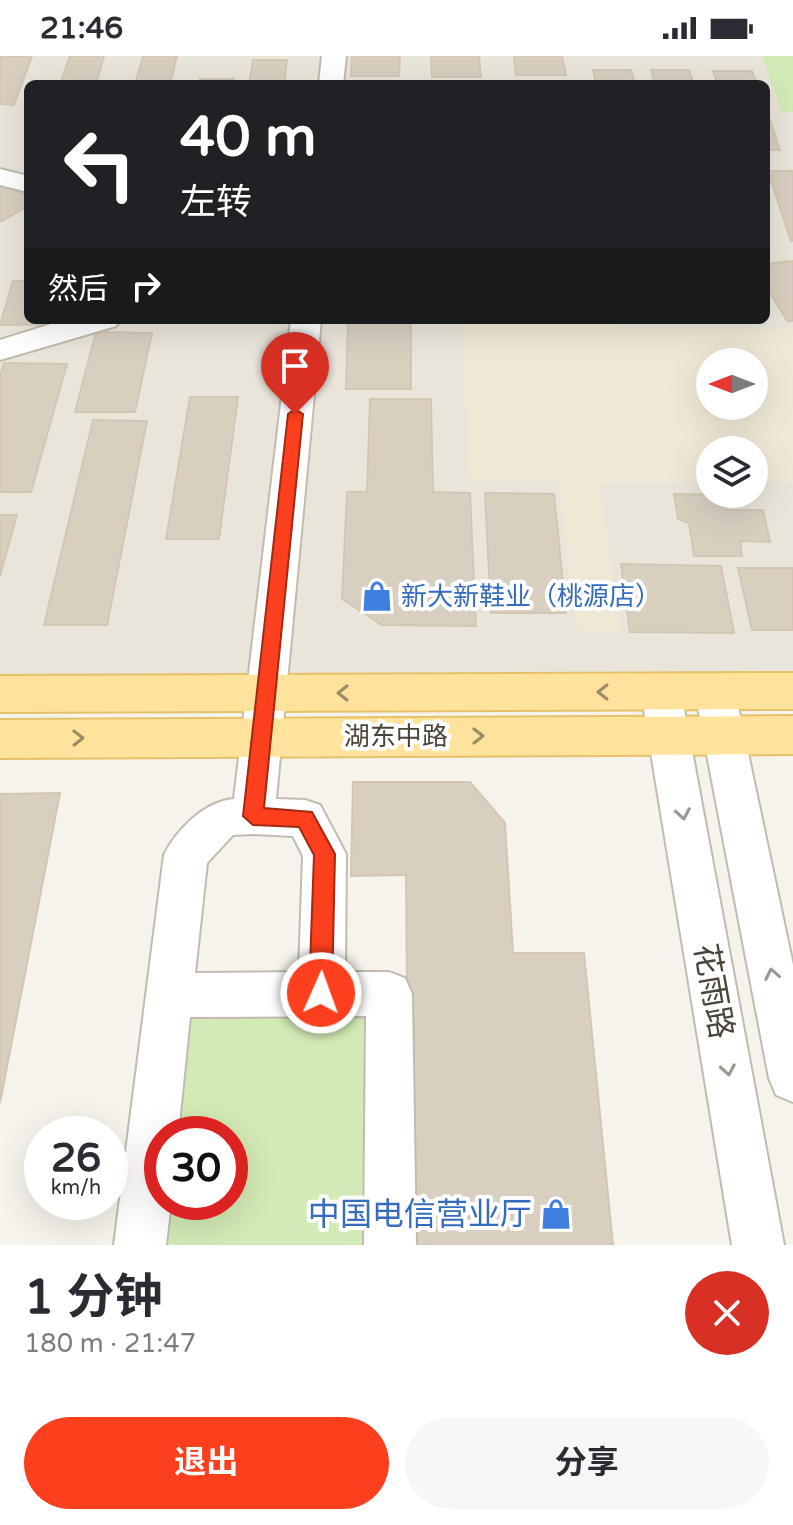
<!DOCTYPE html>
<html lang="zh">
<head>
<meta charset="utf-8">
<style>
  :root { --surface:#fff; --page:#f7f7f7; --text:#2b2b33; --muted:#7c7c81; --accent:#fc3f1d }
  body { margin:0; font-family:"Varela Round","Noto Sans SC",sans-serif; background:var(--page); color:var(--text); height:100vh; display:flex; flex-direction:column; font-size:30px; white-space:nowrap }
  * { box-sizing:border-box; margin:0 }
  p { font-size:26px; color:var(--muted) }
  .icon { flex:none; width:44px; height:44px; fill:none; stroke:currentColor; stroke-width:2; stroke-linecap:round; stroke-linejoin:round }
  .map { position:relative; height:1189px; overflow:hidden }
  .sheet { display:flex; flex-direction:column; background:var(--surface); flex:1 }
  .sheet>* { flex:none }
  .top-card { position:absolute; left:24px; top:24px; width:746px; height:244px; border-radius:12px; box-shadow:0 8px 32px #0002; background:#202124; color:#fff; overflow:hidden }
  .needle { width:52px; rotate:270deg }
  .controls { position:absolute; left:696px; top:292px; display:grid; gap:16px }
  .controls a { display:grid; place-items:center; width:72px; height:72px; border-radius:50%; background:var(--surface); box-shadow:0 8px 32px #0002; font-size:40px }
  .speed { position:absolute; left:24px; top:1060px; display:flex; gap:16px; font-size:40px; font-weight:700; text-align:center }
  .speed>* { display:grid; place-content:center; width:104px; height:104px; border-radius:50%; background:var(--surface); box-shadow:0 8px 32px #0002; line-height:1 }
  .speed small { font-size:20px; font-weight:400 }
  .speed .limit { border:12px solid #d22; background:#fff; color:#111 }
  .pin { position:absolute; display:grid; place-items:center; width:68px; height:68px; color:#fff; margin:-82px -34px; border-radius:50% 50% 50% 0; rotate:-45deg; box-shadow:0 0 8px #0007 }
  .pin .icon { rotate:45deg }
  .me { position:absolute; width:88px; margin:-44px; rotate:2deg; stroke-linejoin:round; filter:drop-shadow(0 0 6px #0008) }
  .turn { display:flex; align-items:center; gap:28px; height:168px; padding:0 24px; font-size:36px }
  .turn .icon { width:104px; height:104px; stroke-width:2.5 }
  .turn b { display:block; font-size:56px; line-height:68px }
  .then { display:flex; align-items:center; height:76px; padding:0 24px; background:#0003; gap:16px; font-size:30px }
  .round { display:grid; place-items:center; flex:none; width:84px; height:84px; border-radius:42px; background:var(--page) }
  .headline { display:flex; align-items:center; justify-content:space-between; height:136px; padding:0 24px }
  h1 { font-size:48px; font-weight:700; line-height:60px }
  .primary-button { display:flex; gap:16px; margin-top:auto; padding:16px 24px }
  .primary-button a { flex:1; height:92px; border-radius:48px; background:var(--accent); color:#fff; font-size:32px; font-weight:700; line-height:92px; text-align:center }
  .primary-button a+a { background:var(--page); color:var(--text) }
  .status { display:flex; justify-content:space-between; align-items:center; height:56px; padding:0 40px; background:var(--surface); direction:ltr }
  .status svg { height:22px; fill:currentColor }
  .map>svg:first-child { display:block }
  .residential { fill:#eae5da; fill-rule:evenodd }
  .education { fill:#efe8d6; fill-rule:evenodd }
  .green { fill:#d2eab5 }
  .building { fill:#d8cfc1; stroke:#d3c7b4; stroke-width:2 }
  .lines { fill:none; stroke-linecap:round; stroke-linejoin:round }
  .minor-casing { stroke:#c2bbae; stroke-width:4 }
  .major-casing { stroke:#e6c16a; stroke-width:4 }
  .minor { fill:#fff; fill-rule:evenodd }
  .major { fill:#ffe39c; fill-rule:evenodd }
  .oneway { stroke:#9c8c66 }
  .oneway2 { stroke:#9c9892 }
  .route { fill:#fc3f1d; stroke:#a42913; stroke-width:2 }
  .labels { text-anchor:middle; stroke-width:8; stroke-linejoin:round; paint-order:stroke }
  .shop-label { font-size:26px; fill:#366cbe; stroke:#fff; text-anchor:start }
  .street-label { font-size:26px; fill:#4b4439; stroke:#fff }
  .near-street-label { font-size:32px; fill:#4b4439; stroke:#fff }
  .near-shop-label { font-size:32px; fill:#366cbe; stroke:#fff; text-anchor:end }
</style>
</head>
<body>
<div class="status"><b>21:46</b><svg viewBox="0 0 49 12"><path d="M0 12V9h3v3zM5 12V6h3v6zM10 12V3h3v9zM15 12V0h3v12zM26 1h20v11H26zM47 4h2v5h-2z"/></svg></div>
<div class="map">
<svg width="793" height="1189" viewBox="0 0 793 1189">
  <rect width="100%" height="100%" fill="#f6f3ec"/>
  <!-- residential -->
  <path class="residential" d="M0 0H793V633L0 636ZM28 28H766V264H28ZM710 306H754V350H710ZM710 394H754V438H710Z"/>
  <!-- education -->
  <path class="education" d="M462 264H620L622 273H793V427H754V394H710V427H599L621 575H577L559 425H470ZM710 306H754V350H710Z"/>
  <!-- green -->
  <path class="green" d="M762 0H793V56H782Z
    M373 951 370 1189H157L162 1146H230V1078H170L183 956Z"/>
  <!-- building -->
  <path class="building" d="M0 0H32L14 49 0 48Z
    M70 0H104L96 28H60Z
    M143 0H177L170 28H135Z
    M352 0H400L399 20H351Z
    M431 0H479L481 21H432Z
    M514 0H562L566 19H516Z
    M253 4H287L284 28H249Z
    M593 14H631L635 28H596Z
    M651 14H689L694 28H655Z
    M713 15H752L757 28H718Z
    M200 23H234L233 28H199Z
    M766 55H767L780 94H766Z
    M768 115H793V185H791Z
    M0 129 28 139V150L0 166Z
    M793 205V265H787L766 230V208Z
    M13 225H28V264H67L66 268 0 269Z
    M348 264H411V333H346Z
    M96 276 152 277 135 356H75Z
    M4 307 67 308 31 436H0V320Z
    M190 341H238L219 483H166Z
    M370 343H431L433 436 470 437 476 570 382 569 342 543 347 436H367Z
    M93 364 147 365 107 569H44Z
    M485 437 554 438 566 557H491Z
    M674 438 724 439 726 454H763L770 486 740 485 742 500H694L689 467 678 463Z
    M0 459H17L0 520Z
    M621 508 721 510 734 577 630 576Z
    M738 512H793V574H752Z
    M353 726H470L505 767 513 897H584L613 1189H409L406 819 351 820Z
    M60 737 0 1047V738Z"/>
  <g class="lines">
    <defs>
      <path id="minor" d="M322 0H346L343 28H319Z
        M0 113 28 120V136L0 129Z
        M64 264H120L116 270 0 304V284Z
        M291 264H321L276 743 305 744 320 749 346 798 345 916H389L405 922 412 938 416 1189H364L366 960 190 961 178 1078H162V1146H171L166 1189H114L164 799C177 773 205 745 234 743ZM253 778 293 780 303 800 299 916 195 917 207 807 233 779Z
        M661 620 675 625 681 636 784 1189H732L641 636 647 625Z
        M715 620 729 625 735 636 793 909V1046L776 1039 769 1022 695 636 701 625Z"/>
      <path id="major" d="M793 617V653L0 656V620Z
        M793 660V698L0 702V664Z"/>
    </defs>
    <!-- minor casing -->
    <use href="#minor" class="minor-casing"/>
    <!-- major casing -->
    <use href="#major" class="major-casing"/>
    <!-- minor -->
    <use href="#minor" class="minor"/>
    <!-- major -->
    <use href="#major" class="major"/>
  </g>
  <!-- one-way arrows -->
  <defs><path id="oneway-chevron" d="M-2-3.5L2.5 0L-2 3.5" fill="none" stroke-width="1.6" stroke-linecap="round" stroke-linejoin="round" transform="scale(2)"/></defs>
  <g class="oneway">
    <use href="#oneway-chevron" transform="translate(603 636) rotate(180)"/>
    <use href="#oneway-chevron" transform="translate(343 637) rotate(180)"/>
    <use href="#oneway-chevron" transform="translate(478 680)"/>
    <use href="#oneway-chevron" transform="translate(78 682) rotate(-1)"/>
  </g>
  <g class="oneway2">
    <use href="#oneway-chevron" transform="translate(683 758) rotate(80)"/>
    <use href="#oneway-chevron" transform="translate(772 918) rotate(-101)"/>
    <use href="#oneway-chevron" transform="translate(728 1014) rotate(80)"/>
  </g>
  <!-- route -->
  <path class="route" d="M295 353 303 358 264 752 312 756 335 798 332 937 328 945 321 948 313 945 309 937 314 799 299 771 253 769 243 760 288 358Z"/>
  <!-- icons -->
  <defs>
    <symbol id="shop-bare" viewBox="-9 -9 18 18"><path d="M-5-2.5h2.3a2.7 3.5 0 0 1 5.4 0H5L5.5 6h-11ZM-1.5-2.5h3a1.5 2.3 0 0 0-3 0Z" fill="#3f7fe0" stroke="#fff" stroke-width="2.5" paint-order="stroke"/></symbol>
  </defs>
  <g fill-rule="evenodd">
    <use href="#shop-bare" x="355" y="518" width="44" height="44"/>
    <use href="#shop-bare" x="534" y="1136" width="44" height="44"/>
  </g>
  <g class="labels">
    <!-- shop labels -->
    <g class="shop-label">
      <text x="401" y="549">新大新鞋业（桃源店）</text>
    </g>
    <!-- street labels -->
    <g class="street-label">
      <text x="396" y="689">湖东中路</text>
    </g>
    <!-- near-street labels -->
    <g class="near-street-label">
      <text transform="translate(714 935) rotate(80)" y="11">花雨路</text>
    </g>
    <!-- near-shop labels -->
    <g class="near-shop-label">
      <text x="532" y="1169">中国电信营业厅</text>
    </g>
  </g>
</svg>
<div class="controls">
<a><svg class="needle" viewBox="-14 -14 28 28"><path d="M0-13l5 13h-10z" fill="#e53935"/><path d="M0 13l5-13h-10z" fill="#7c7c81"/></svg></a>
<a><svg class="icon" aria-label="layers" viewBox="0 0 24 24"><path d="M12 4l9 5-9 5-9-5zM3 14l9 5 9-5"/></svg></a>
</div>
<div class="speed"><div>26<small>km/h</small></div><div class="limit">30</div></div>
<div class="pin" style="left:295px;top:358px;background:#d93025"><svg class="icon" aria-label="arrive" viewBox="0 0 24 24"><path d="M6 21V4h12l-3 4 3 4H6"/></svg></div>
<svg class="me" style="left:321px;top:937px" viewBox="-20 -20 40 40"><circle r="17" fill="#fc3f1d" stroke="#fff" stroke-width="3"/><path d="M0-11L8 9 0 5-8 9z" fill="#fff"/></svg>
<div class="top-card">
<div class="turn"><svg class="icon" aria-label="left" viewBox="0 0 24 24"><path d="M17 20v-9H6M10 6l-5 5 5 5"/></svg><div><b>40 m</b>左转</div></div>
<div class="then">然后<svg class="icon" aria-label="right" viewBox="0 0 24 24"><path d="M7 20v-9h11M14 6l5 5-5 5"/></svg></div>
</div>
</div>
<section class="sheet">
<div class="headline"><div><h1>1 分钟</h1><p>180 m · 21:47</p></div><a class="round" style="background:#d93025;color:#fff"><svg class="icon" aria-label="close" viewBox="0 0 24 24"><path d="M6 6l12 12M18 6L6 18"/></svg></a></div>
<div class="primary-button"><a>退出</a><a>分享</a></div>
</section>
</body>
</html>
